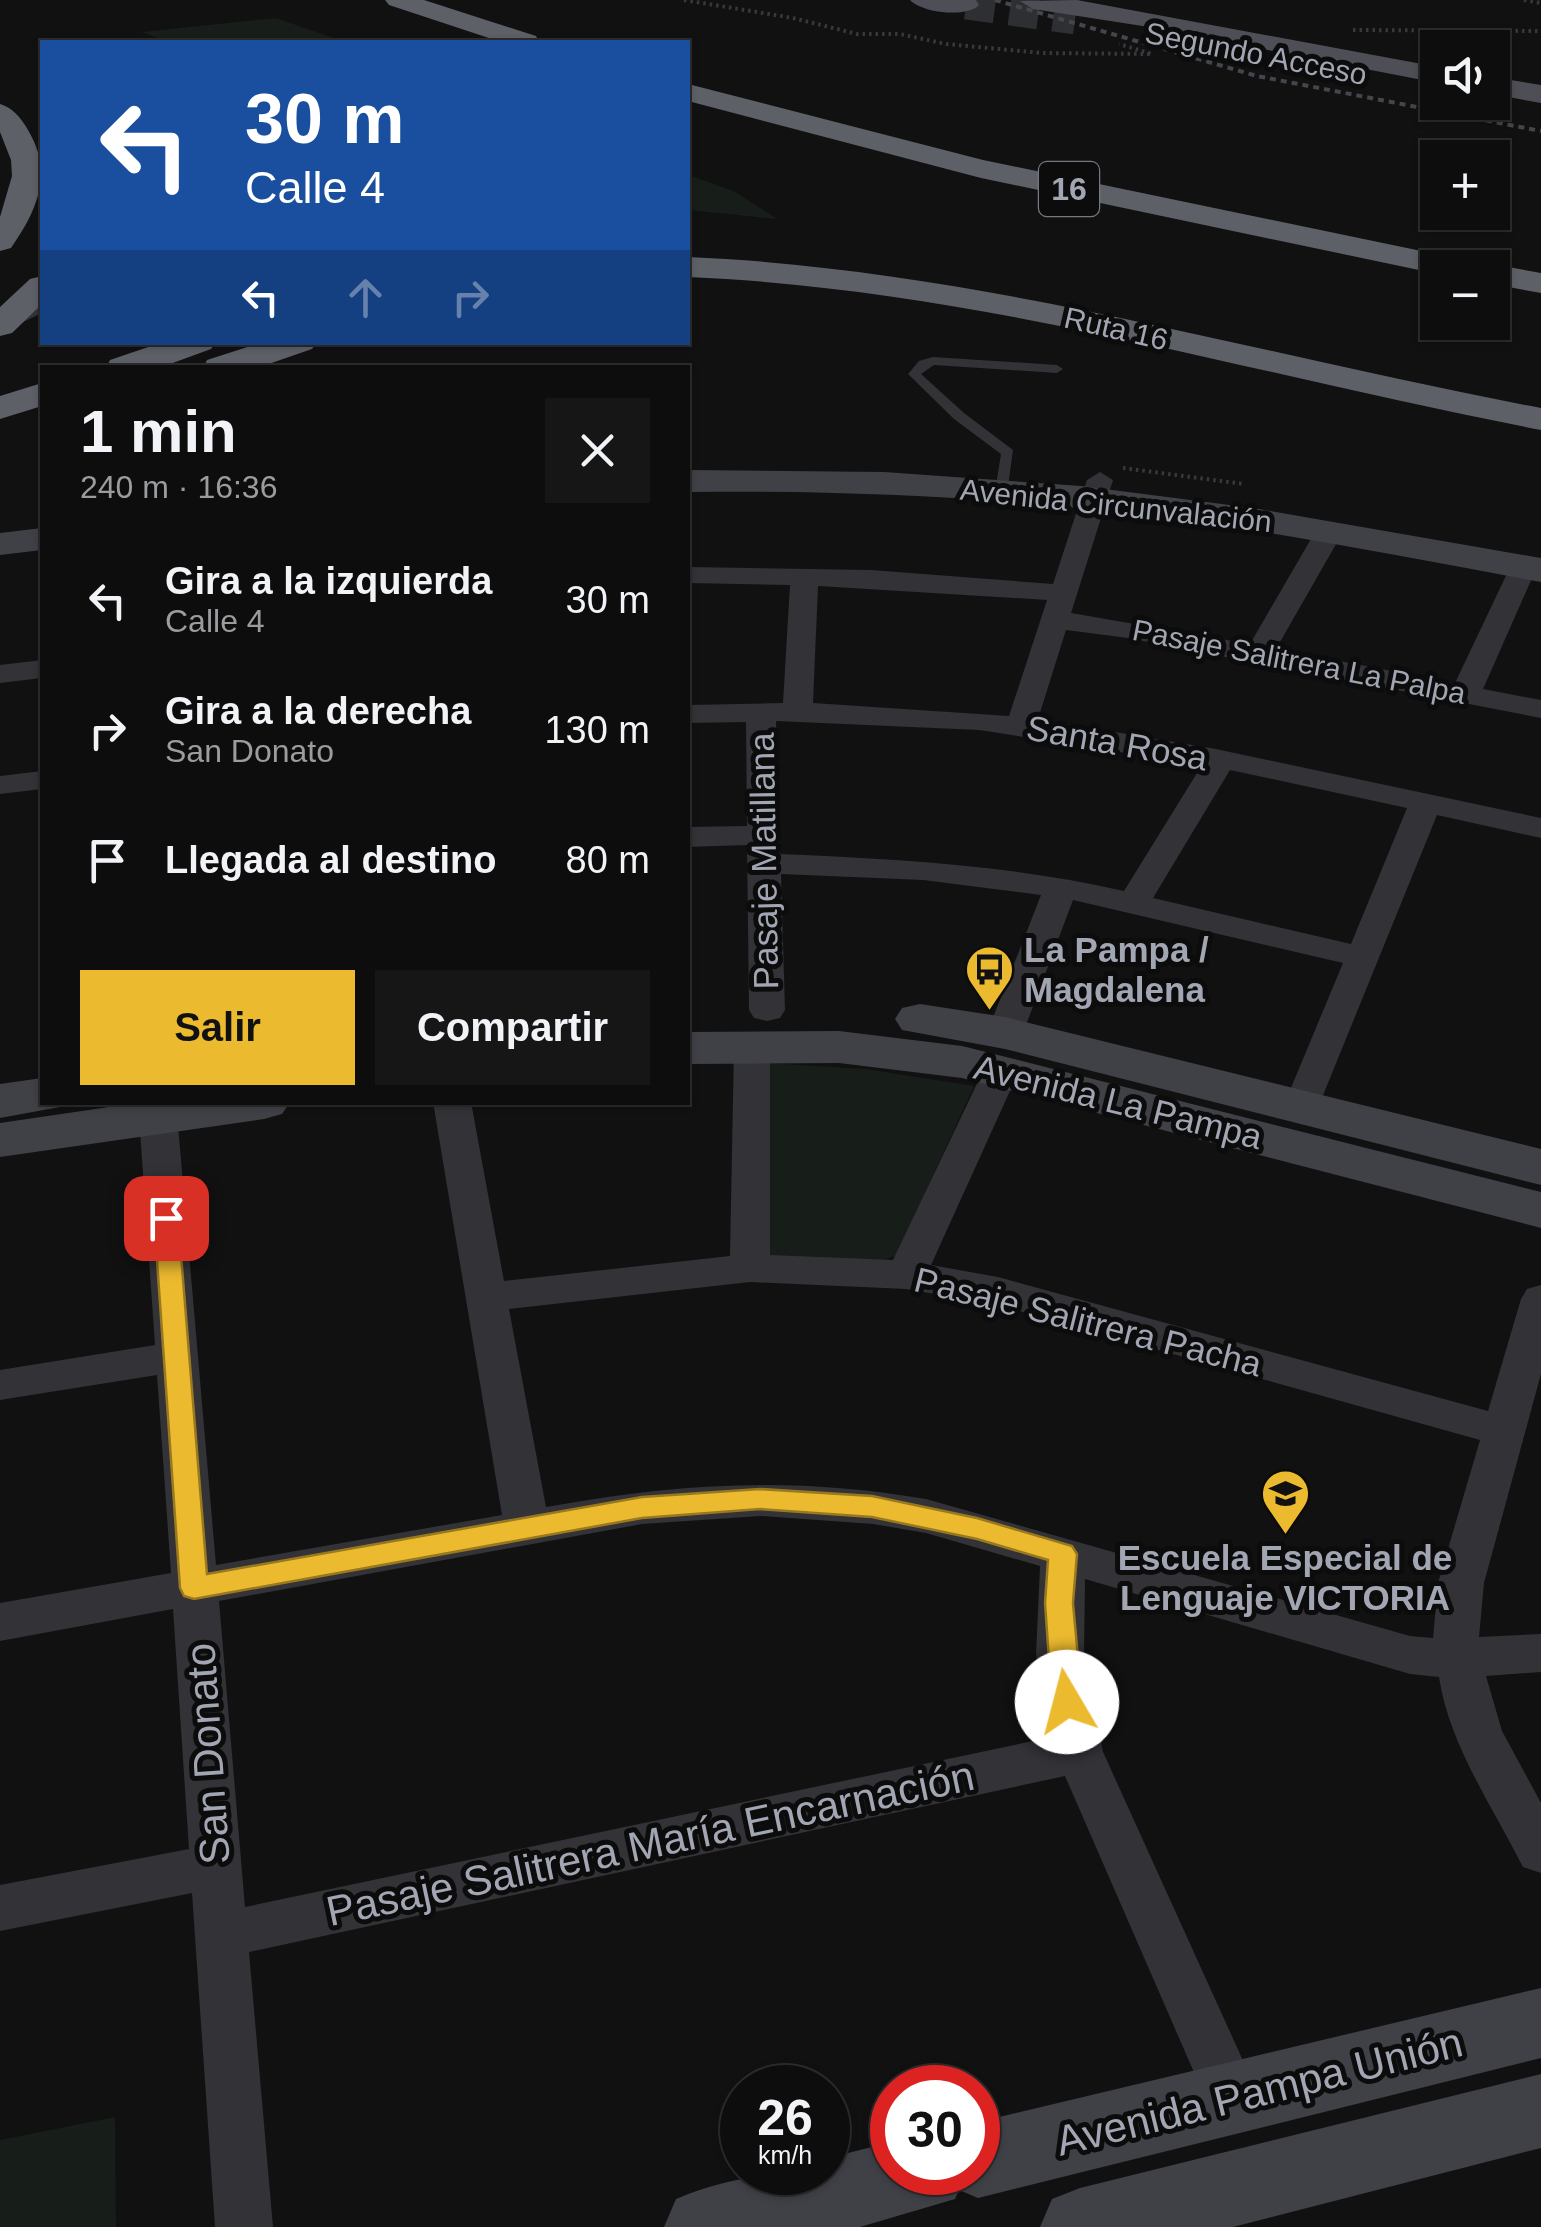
<!DOCTYPE html>
<html lang="es">
<head>
<meta charset="utf-8">
<style>
  :root { --surface:#0d0d0e; --page:#161617; --text:#f1f3f6; --muted:#9a9c9e; --line:#2d2d2e; --accent:#ecba2f }
  body { margin:0; font-family:Helvetica,sans-serif; background:var(--page); color:var(--text); height:100vh; display:flex; flex-direction:column; font-size:38px; white-space:nowrap }
  * { box-sizing:border-box; margin:0 }
  p { font-size:32px; color:var(--muted) }
  .icon { flex:none; width:55px; height:55px; fill:none; stroke:currentColor; stroke-width:2; stroke-linecap:round; stroke-linejoin:round }
  .map { position:relative; flex:1; overflow:hidden }
  .details { position:absolute; left:40px; top:365px; width:650px; height:740px; display:flex; flex-direction:column; background:var(--surface); border-radius:0px; box-shadow:0 2px 8px #0004,0 0 0 2px var(--line) }
  .details>* { flex:none }
  .top-card { position:absolute; left:40px; top:40px; width:650px; height:305px; border-radius:0px; box-shadow:0 2px 8px #0004,0 0 0 2px var(--line); background:#1a4fa0; color:#fff; overflow:hidden }
  .controls { position:absolute; left:1420px; top:30px; display:grid; gap:20px }
  .controls a { display:grid; place-items:center; width:90px; height:90px; border-radius:0px; background:var(--surface); box-shadow:0 2px 8px #0004,0 0 0 2px var(--line); font-size:50px }
  .speed { position:absolute; left:720px; top:2065px; display:flex; gap:20px; font-size:50px; font-weight:700; text-align:center }
  .speed>* { display:grid; place-content:center; width:130px; height:130px; border-radius:50%; background:var(--surface); box-shadow:0 2px 8px #0004,0 0 0 2px var(--line); line-height:1 }
  .speed small { font-size:25px; font-weight:400 }
  .speed .limit { border:15px solid #d22; background:#fff; color:#111 }
  .pin { position:absolute; display:grid; place-items:center; width:85px; height:85px; color:#fff; margin:-42px; border-radius:20px; box-shadow:0 5px 15px #0006 }
  .me { position:absolute; width:110px; margin:-55px; rotate:352deg; stroke-linejoin:round; filter:drop-shadow(0 0 8px #0008) }
  .turn { display:flex; align-items:center; gap:35px; height:210px; padding:0 40px; font-size:45px }
  .turn .icon { width:130px; height:130px; stroke-width:2.5 }
  .turn b { display:block; font-size:70px; line-height:85px }
  .lanes { display:flex; align-items:center; height:95px; padding:0 40px; background:#0003; justify-content:center; gap:50px; direction:ltr }
  .lanes .off { opacity:.35 }
  .round { display:grid; place-items:center; flex:none; width:105px; height:105px; border-radius:0px; background:var(--page) }
  .headline { display:flex; align-items:center; justify-content:space-between; height:170px; padding:0 40px }
  h1 { font-size:60px; font-weight:800; line-height:75px }
  .cta { display:flex; gap:20px; margin-top:auto; padding:20px 40px }
  .cta a { flex:1; height:115px; border-radius:0px; background:var(--accent); color:#111; font-size:40px; font-weight:800; line-height:115px; text-align:center }
  .cta a+a { background:var(--page); color:var(--text) }
  ul { padding:0; list-style:none }
  li { display:flex; align-items:center; gap:30px; height:130px; padding:0 40px }
  li div { flex:1 }
  li b { display:block; font-size:38px }
  li em { font-style:normal }
  .map>svg:first-child { display:block }
  .green { fill:#171d19 }
  .lines { fill:none; stroke-linecap:round; stroke-linejoin:round }
  .primary-tunnel { stroke:#2e2f32; stroke-width:29; stroke-dasharray:29 15; stroke-linecap:butt }
  .path { stroke:#38393e; stroke-width:4; stroke-dasharray:2.5 4; stroke-linecap:butt }
  .lane { fill:#323237; fill-rule:evenodd }
  .street { fill:#323237; fill-rule:evenodd }
  .secondary { fill:#404147; fill-rule:evenodd }
  .primary { fill:#4e4f56; fill-rule:evenodd }
  .highway { fill:#5e6068; fill-rule:evenodd }
  .rail { stroke:#45464c; stroke-width:4; stroke-dasharray:6 5; stroke-linecap:butt }
  .route { fill:#ecba2f; stroke:#99791f; stroke-width:2.5 }
  .labels { text-anchor:middle; stroke-width:10; stroke-linejoin:round; paint-order:stroke }
  .far-street-label { font-size:30px; fill:#a2a6b3; stroke:#0c0c0d }
  .shield { fill:#0c0c0d; stroke:#757881; stroke-width:2.5 }
  .shield-label { font-size:32px; font-weight:bold; fill:#a2a6b3 }
  .street-label { font-size:35px; fill:#a2a6b3; stroke:#0c0c0d }
  .poi-label { font-size:35px; font-weight:bold; fill:#a2a6b3; stroke:#0c0c0d; text-anchor:start }
  .near-street-label { font-size:42px; fill:#a2a6b3; stroke:#0c0c0d }
</style>
</head>
<body>
<div class="map">
<svg width="1541" height="2227" viewBox="0 0 1541 2227">
  <rect width="100%" height="100%" fill="#111112"/>
  <!-- green -->
  <path class="green" d="M276 18 345 42H168L142 32Z
    M688 175 734 191 777 219 688 210Z
    M767 1063 866 1069 974 1086 896 1256 870 1264 775 1260 765 1252Z
    M115 2117 116 2227H0V2140Z"/>
  <g class="lines">
    <!-- primary-tunnel -->
    <path class="primary-tunnel" d="M966 5 1075 20"/>
    <!-- path -->
    <path class="path" d="M684 0 793 18 857 34H900L946 44 1042 53 1152 54 1119 44
      M1524 0 1541 3
      M1353 30 1541 31
      M1123 468 1244 484"/>
    <!-- lane -->
    <path class="lane" d="M95 39H128L133 42H90Z
      M42 305V313L0 333V324Z
      M933 357 1057 365 1063 369 1057 373 934 365 921 374 964 413 1013 450 1007 494 995 491 1001 454 954 419 908 374 919 361Z"/>
    <!-- street -->
    <path class="street" d="M1100 472 1113 480 1071 613 1250 644 1315 532 1329 524 1343 532 1276 649 1455 683 1513 561H1533L1537 567 1483 689 1541 700V718L1128 638 1066 630 1038 719 1216 749 1541 818V838L1437 815 1315 1115 1302 1119 1289 1115 1283 1107 1343 963 1073 900 1023 1033 1018 1041 1005 1044 992 1041 987 1033 1041 895 923 880 781 874 785 1010 780 1018 767 1021 754 1018 749 1010 747 845 688 847V827L747 826 746 722 688 723V705L783 703 790 585 688 583V567L871 570 1053 584 1087 480ZM818 586 1047 600 1009 716 813 703ZM776 721 979 730 1202 765 1124 891C1010 865 896 859 780 854ZM1230 770 1407 808 1351 944 1153 898Z
      M42 660V678L0 683V665Z
      M42 771V789L0 794V776Z
      M752 1034 765 1037 770 1045V1255L893 1260 983 1071 988 1063 1001 1059 1014 1063 1019 1071 931 1265 998 1277 1488 1411 1521 1299 1527 1289 1541 1285V1374L1484 1583 1479 1637 1541 1634V1672L1486 1676 1502 1731 1541 1803V1873L1523 1867C1492 1806 1449 1744 1439 1677L1410 1674 1085 1579 1084 1654 1103 1752 1260 2098 1251 2116 1232 2124 1213 2116 1065 1776 249 1952 273 2227H215L192 1893 0 1931V1885L189 1849 173 1609 0 1641V1603L171 1573 157 1375 0 1400V1370L155 1345 138 1102H176L216 1565 502 1515 433 1102H471L504 1281 730 1256 734 1045 739 1037ZM750 1282 906 1289 998 1305 1480 1440 1438 1583 1433 1638 1410 1636 926 1499C792 1476 679 1483 546 1507L509 1309ZM761 1516 873 1524 926 1533 1040 1566 1036 1654 1052 1737 245 1907 219 1601 642 1524Z"/>
    <!-- secondary -->
    <path class="secondary" d="M688 470 884 472 1081 486 1253 508 1541 558V582C1409 558 1277 531 1143 515 992 497 840 490 688 492Z
      M42 528V550L0 555V533Z
      M920 1004 1005 1017 1541 1149V1185L1005 1049 902 1030 895 1019 902 1008Z
      M839 1031 962 1046 1541 1192V1228L962 1078 839 1063 688 1064V1032Z
      M42 1078V1102H63L60 1107 0 1118V1084Z
      M143 1102H290L282 1114 264 1119 0 1157V1123Z
      M1541 1988V2058L978 2198 959 2190 955 2199 860 2227H664L676 2199C726 2178 773 2172 828 2172V2158L892 2142V2172H978V2122Z
      M1541 2074V2148L1233 2227H1040L1052 2199 1080 2188Z"/>
    <!-- primary -->
    <path class="primary" d="M910 0H976L979 5C967 18 922 13 910 0Z
      M1077 0 1438 67V83L1149 27 1033 9 1020 1Z
      M1492 77 1541 85V103L1492 94Z"/>
    <!-- highway -->
    <path class="highway" d="M385 0H424L536 36 539 42H501L389 5Z
      M688 84 983 160 1455 258 1467 261 1471 268H1438V274L981 178 688 101Z
      M0 104C13 108 21 118 28 130 54 173 37 211 11 248L0 251V217L12 176 11 160 0 132Z
      M688 257C977 269 1258 355 1541 408V430C1258 376 978 289 688 277Z
      M1492 264 1541 273V293L1492 284V268H1480Z
      M42 276V304L12 333 0 336V307L30 279Z
      M163 342H216L211 349 159 368H106L110 360Z
      M263 342H317L312 349 257 368H203L207 360Z
      M42 383V406L0 419V396Z"/>
    <!-- rail -->
    <path class="rail" d="M995 0 1257 76 1541 131"/>
  </g>
  <!-- route -->
  <path class="route" d="M166 1210 178 1218 207 1574 642 1497 760 1489 872 1496 977 1518 1072 1546 1077 1554 1073 1603 1082 1702 1077 1710 1067 1713 1057 1710 1052 1702 1045 1603 1048 1560 977 1539 872 1517 760 1509 642 1518 194 1599 184 1596 180 1588 154 1218Z"/>
  <!-- icons -->
  <defs>
    <symbol id="bus-pin" viewBox="-11 -11 22 30"><path d="M0 17L-7.5 6A9.5 9.5 0 1 1 7.5 6Z" fill="#ecba2f" stroke="#0c0c0d"/><path d="M-5-6H5V4H4V6H2V4H-2V6H-4V4H-5ZM-3.5-4V0h7V-4ZM-3.5 1.2v1.5H-2V1.2ZM2 1.2v1.5H3.5V1.2Z" fill="#111"/></symbol>
    <symbol id="school-pin" viewBox="-11 -11 22 30"><path d="M0 17L-7.5 6A9.5 9.5 0 1 1 7.5 6Z" fill="#ecba2f" stroke="#0c0c0d"/><path d="M0-5L7-2L0 1L-7-2ZM-4 1L0 2.5L4 1V4Q0 6-4 4Z" fill="#111"/></symbol>
  </defs>
  <g fill-rule="evenodd">
    <use href="#bus-pin" x="962" y="942" width="55" height="75"/>
    <use href="#school-pin" x="1258" y="1466" width="55" height="75"/>
  </g>
  <g class="labels">
    <!-- far-street labels -->
    <g class="far-street-label">
      <text transform="translate(1256 54) rotate(11)" y="10">Segundo Acceso</text>
      <text transform="translate(1116 329) rotate(13)" y="10">Ruta 16</text>
      <text transform="translate(1116 506) rotate(6)" y="10">Avenida Circunvalación</text>
      <text transform="translate(1299 662) rotate(11)" y="10">Pasaje Salitrera La Palpa</text>
    </g>
    <!-- shield labels -->
    <rect class="shield" x="1039" y="162" width="60" height="54" rx="8"/>
    <g class="shield-label">
      <text x="1069" y="200">16</text>
    </g>
    <!-- street labels -->
    <g class="street-label">
      <text transform="translate(1117 743) rotate(10)" y="12">Santa Rosa</text>
      <text transform="translate(764 861) rotate(-91)" y="12">Pasaje Matillana</text>
      <text transform="translate(1118 1102) rotate(14)" y="12">Avenida La Pampa</text>
      <text transform="translate(1088 1322) rotate(14)" y="12">Pasaje Salitrera Pacha</text>
    </g>
    <!-- poi labels -->
    <g class="poi-label">
      <text x="1024" y="962">La Pampa /<tspan x="1024" dy="40">Magdalena</tspan></text>
      <text x="1285" y="1570" text-anchor="middle">Escuela Especial de<tspan x="1285" dy="40">Lenguaje VICTORIA</tspan></text>
    </g>
    <!-- near-street labels -->
    <g class="near-street-label">
      <text transform="translate(207 1754) rotate(-94)" y="15">San Donato</text>
      <text transform="translate(650 1843) rotate(-12)" y="15">Pasaje Salitrera María Encarnación</text>
      <text transform="translate(1259 2091) rotate(-14)" y="15">Avenida Pampa Unión</text>
    </g>
  </g>
</svg>
<div class="controls">
<a><svg class="icon" aria-label="sound" viewBox="0 0 24 24"><path d="M4 9h4l5-4v14l-5-4H4zM17 9q2 3 0 6"/></svg></a>
<a>+</a>
<a>−</a>
</div>
<div class="speed"><div>26<small>km/h</small></div><div class="limit">30</div></div>
<div class="pin" style="left:166px;top:1218px;background:#d93025"><svg class="icon" aria-label="arrive" viewBox="0 0 24 24"><path d="M6 21V4h12l-3 4 3 4H6"/></svg></div>
<svg class="me" style="left:1067px;top:1702px" viewBox="-20 -20 40 40"><circle r="19" fill="#fff"/><path d="M0-13L10 11 0 6-10 11z" fill="#ecba2f"/></svg>
<div class="top-card">
<div class="turn"><svg class="icon" aria-label="left" viewBox="0 0 24 24"><path d="M17 20v-9H6M10 6l-5 5 5 5"/></svg><div><b>30 m</b>Calle 4</div></div>
<div class="lanes"><svg class="icon" aria-label="left" viewBox="0 0 24 24"><path d="M17 20v-9H6M10 6l-5 5 5 5"/></svg><svg class="icon off" aria-label="ahead" viewBox="0 0 24 24"><path d="M12 20V5M6 11l6-6 6 6"/></svg><svg class="icon off" aria-label="right" viewBox="0 0 24 24"><path d="M7 20v-9h11M14 6l5 5-5 5"/></svg></div>
</div>
<section class="details">
<div class="headline"><div><h1>1 min</h1><p>240 m · 16:36</p></div><a class="round"><svg class="icon" aria-label="close" viewBox="0 0 24 24"><path d="M6 6l12 12M18 6L6 18"/></svg></a></div>
<ul>
<li><svg class="icon" aria-label="left" viewBox="0 0 24 24"><path d="M17 20v-9H6M10 6l-5 5 5 5"/></svg><div><b>Gira a la izquierda</b><p>Calle 4</p></div><em>30 m</em></li>
<li><svg class="icon" aria-label="right" viewBox="0 0 24 24"><path d="M7 20v-9h11M14 6l5 5-5 5"/></svg><div><b>Gira a la derecha</b><p>San Donato</p></div><em>130 m</em></li>
<li><svg class="icon" aria-label="arrive" viewBox="0 0 24 24"><path d="M6 21V4h12l-3 4 3 4H6"/></svg><div><b>Llegada al destino</b></div><em>80 m</em></li>
</ul>
<div class="cta"><a>Salir</a><a>Compartir</a></div>
</section>
</div>
</body>
</html>
